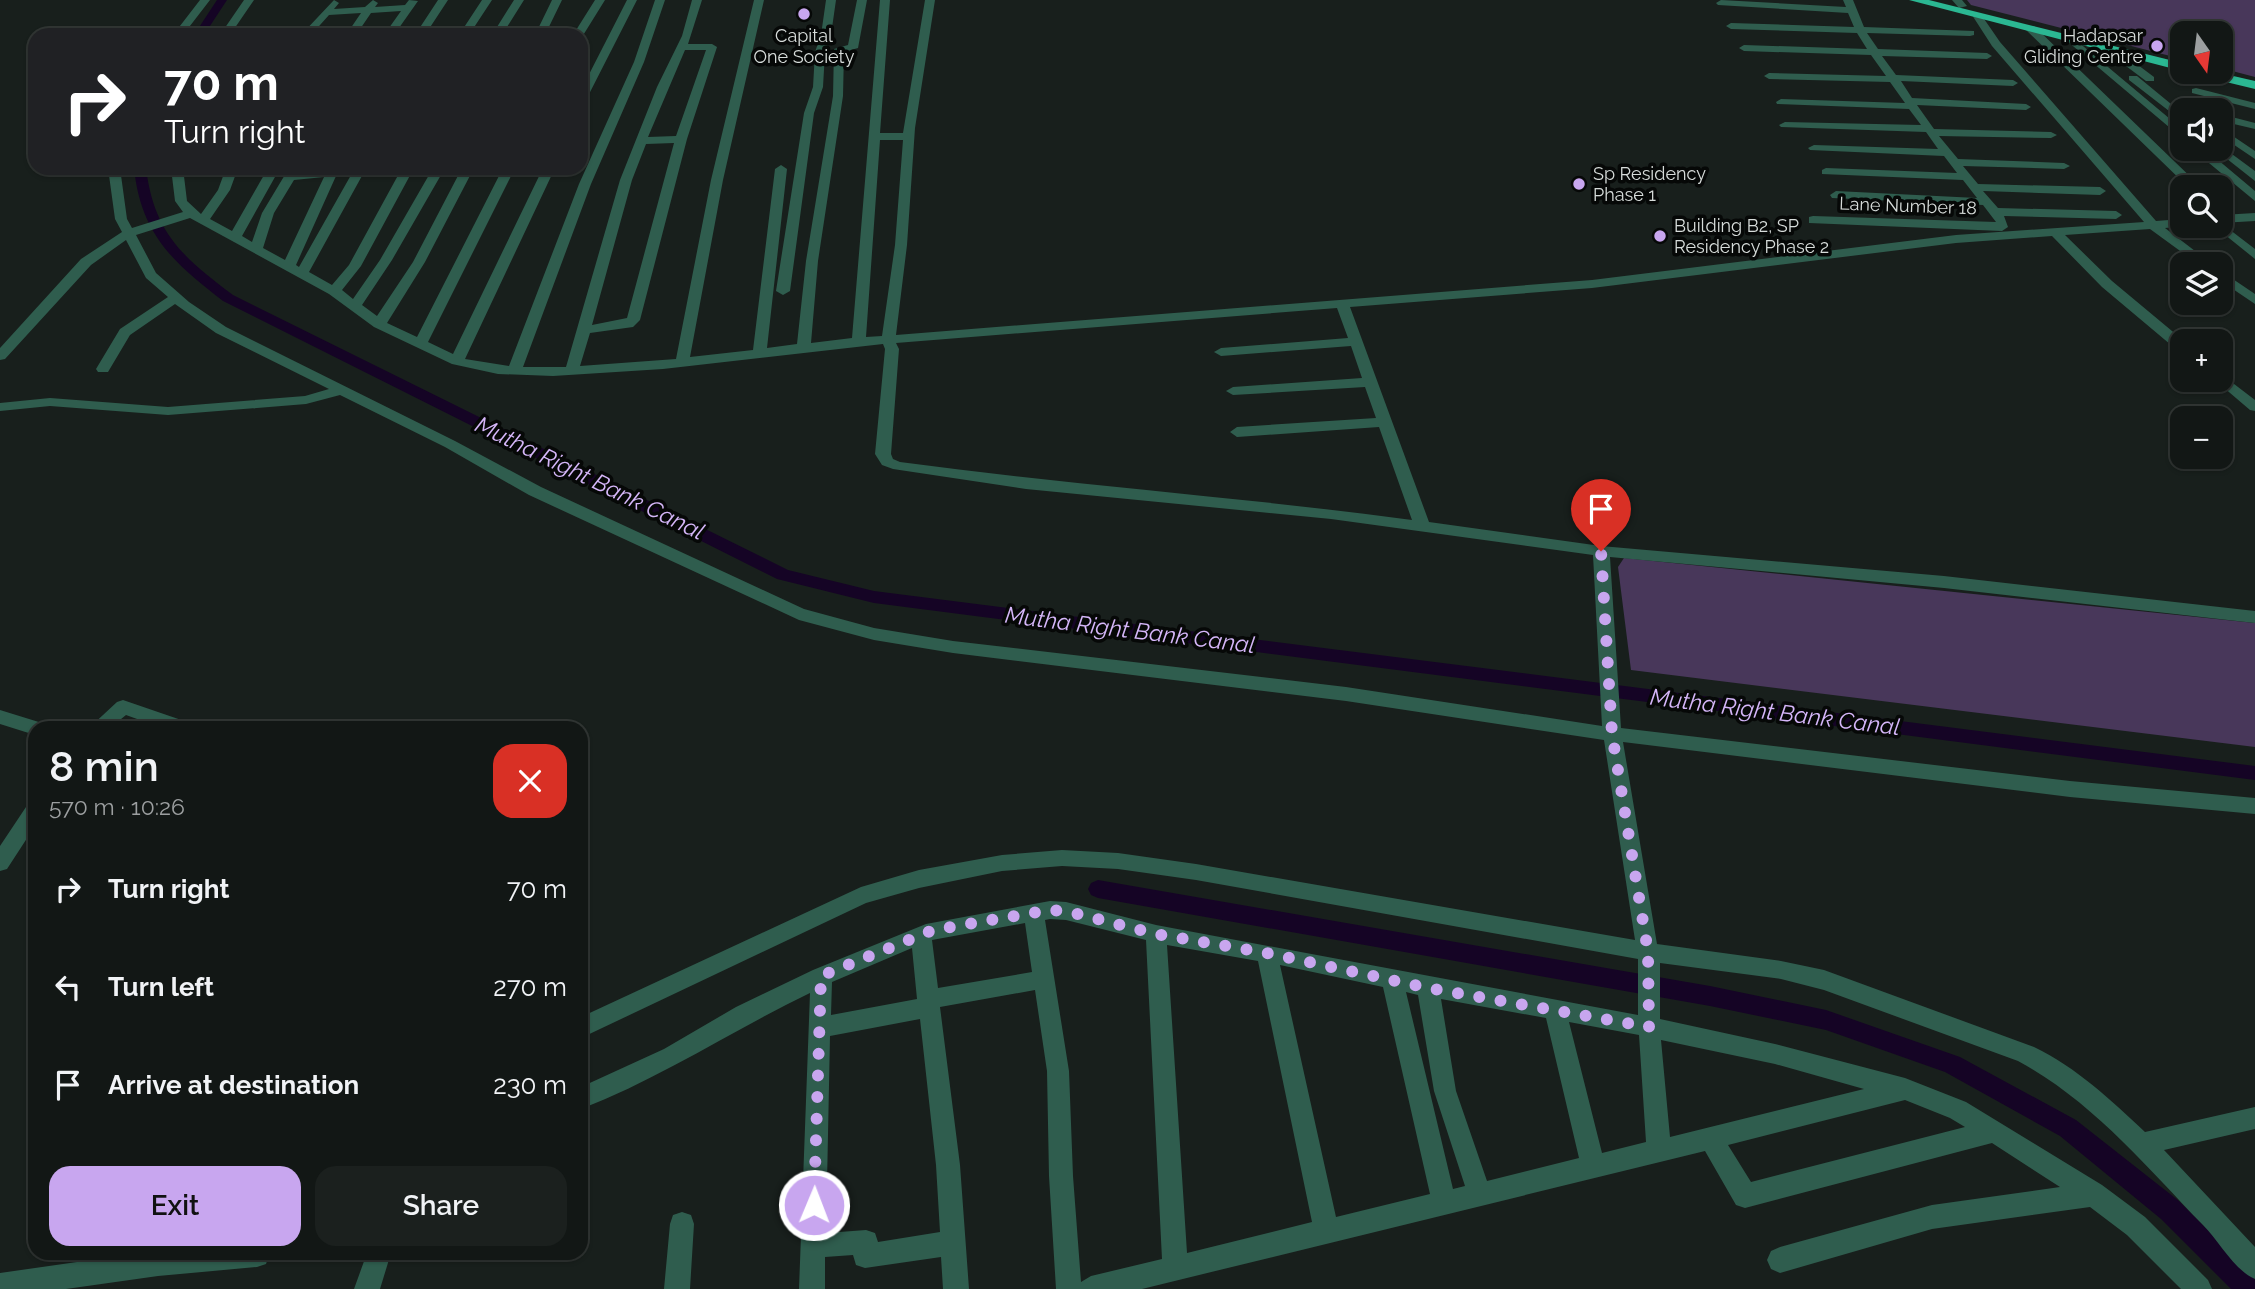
<!DOCTYPE html>
<html lang="en">
<head>
<meta charset="utf-8">
<style>
  :root { --surface:#121715; --page:#1b201e; --text:#f1f3f6; --muted:#9c9fa0; --line:#313634; --accent:#c8a6ef }
  body { margin:0; font-family:Raleway,sans-serif; background:var(--page); color:var(--text); height:100vh; display:flex; flex-direction:column; font-size:26px; white-space:nowrap }
  * { box-sizing:border-box; margin:0 }
  p { font-size:23px; color:var(--muted) }
  .icon { flex:none; width:38px; height:38px; fill:none; stroke:currentColor; stroke-width:2; stroke-linecap:round; stroke-linejoin:round }
  .map { position:relative; flex:1; overflow:hidden }
  .drawer { position:absolute; left:28px; top:721px; width:560px; height:539px; display:flex; flex-direction:column; background:var(--surface); border-radius:21px; box-shadow:0 2px 5px #0004,0 0 0 2px var(--line) }
  .drawer>* { flex:none }
  .hud { position:absolute; left:28px; top:28px; width:560px; height:147px; border-radius:21px; box-shadow:0 2px 5px #0004,0 0 0 2px var(--line); background:#202124; color:#fff; overflow:hidden }
  .needle { width:46px; rotate:166deg }
  .controls { position:absolute; left:2170px; top:21px; display:grid; gap:14px }
  .controls a { display:grid; place-items:center; width:63px; height:63px; border-radius:14px; background:var(--surface); box-shadow:0 2px 5px #0004,0 0 0 2px var(--line); font-size:35px }
  .pin { position:absolute; display:grid; place-items:center; width:60px; height:60px; color:#fff; margin:-72px -30px; border-radius:50% 50% 50% 0; rotate:-45deg; box-shadow:0 0 7px #0007 }
  .pin .icon { rotate:45deg }
  .me { position:absolute; width:77px; margin:-38px; rotate:1deg; stroke-linejoin:round; filter:drop-shadow(0 0 5px #0008) }
  .turn { display:flex; align-items:center; gap:24px; height:147px; padding:0 21px; font-size:32px }
  .turn .icon { width:91px; height:91px; stroke-width:2.5 }
  .turn b { display:block; font-size:49px; line-height:60px }
  .round { display:grid; place-items:center; flex:none; width:74px; height:74px; border-radius:21px; background:var(--page) }
  .head { display:flex; align-items:center; justify-content:space-between; height:119px; padding:0 21px }
  h1 { font-size:42px; font-weight:600; line-height:52px }
  .primary-button { display:flex; gap:14px; margin-top:auto; padding:14px 21px }
  .primary-button a { flex:1; height:80px; border-radius:21px; background:var(--accent); color:#111; font-size:28px; font-weight:600; line-height:80px; text-align:center }
  .primary-button a+a { background:var(--page); color:var(--text) }
  ul { padding:0; list-style:none }
  li { display:flex; align-items:center; gap:21px; height:98px; padding:0 21px }
  li div { flex:1 }
  li b { display:block; font-size:26px }
  li em { font-style:normal }
  .map>svg:first-child { display:block }
  .green { fill:#48375a }
  .lines { fill:none; stroke-linecap:round; stroke-linejoin:round }
  .canal { fill:#150425; fill-rule:evenodd }
  .minor { fill:#2f5d4e; fill-rule:evenodd }
  .highway { fill:#2bb792; fill-rule:evenodd }
  .route { stroke:#c8a6ef; stroke-width:12; stroke-dasharray:0 21.6 }
  .poi-dot { fill:#c8a6ef; stroke:#060807; stroke-width:2.5 }
  .labels { text-anchor:middle; stroke-width:7; stroke-linejoin:round; paint-order:stroke }
  .far-poi-label { font-size:18px; fill:#d7dcda; stroke:#060807; text-anchor:start }
  .far-street-label { font-size:18px; fill:#d7dcda; stroke:#060807 }
  .water-label { font-size:23px; font-style:italic; fill:#d5b6f9; stroke:#060807 }
</style>
</head>
<body>
<div class="map">
<svg width="2255" height="1289" viewBox="0 0 2255 1289">
  <rect width="100%" height="100%" fill="#181f1c"/>
  <!-- green -->
  <path class="green" d="M1967 0H2255V77L2221 68V33H2182V59L1971 5Z
    M1624 558 2255 623V747L1631 670 1618 567Z"/>
  <g class="lines">
    <!-- canal -->
    <path class="canal" d="M217 0H227L204 35H194Z
      M134 168H146C154 234 184 258 233 295L788 570 874 591 2255 766V780L874 603 777 579 223 301C174 263 141 235 134 168Z
      M1098 880 1710 986 1826 1010 1960 1057 2076 1120 2179 1201 2255 1277V1289H2231L2161 1219 2060 1136 1945 1072 1826 1030 1710 1006 1098 898 1091 895 1088 889 1091 883Z"/>
    <!-- minor -->
    <path class="minor" d="M200 0H210L183 35H173Z
      M244 0H254L230 35H220Z
      M334 0 339 3 334 9 365 7 373 0 378 3 375 7 405 5 409 0 418 1 394 35H384L401 11 371 13 356 35H346L361 13 329 15 311 35H301Z
      M438 0H448L425 35H415Z
      M482 0H492L469 35H459Z
      M514 0H524L502 35H492Z
      M552 0H562L545 35H535Z
      M595 0H605L582 37 573 35Z
      M627 0H637L586 100 581 103V90Z
      M655 0H665L644 62 591 184 523 367H566L620 180 657 87 682 36 692 0H702L688 44H712L717 47 687 139 640 320 633 327 590 333 580 366 676 359 711 180 754 0H764L723 180 690 357 753 350 775 169 781 165 787 169 767 348 797 344 806 261 833 96 834 49 848 45 857 0H867L858 48 844 52 843 96 818 261 811 343 852 338 880 0H890L880 133H903L925 0H935L915 128 907 245 896 335 1592 280 1956 235 2144 222 1992 46 1972 15 1980 13 2000 42 2156 221 2182 219V226H2186L2165 228 2212 264H2198L2150 229 2065 235 2112 281 2184 341 2182 351 2177 350 2102 287 2052 236 1956 243 1592 288 1350 307 1429 522 1601 546 1944 576 2255 611V623L1944 588 1610 557 1621 728 2070 781 2255 798V814L2070 797 1623 742 1657 944 1781 961 1824 970 2034 1047C2077 1068 2110 1099 2145 1132L2255 1107V1129L2164 1150 2255 1247V1279C2234 1270 2219 1241 2203 1225 2146 1166 2091 1100 2018 1061L1824 990 1781 979 1660 963V1019L1775 1044 1905 1078 1966 1102 2102 1185 2145 1217 2208 1280 2212 1289H2181L2127 1235 2090 1207 1932 1229 1780 1273 1771 1269 1767 1260 1771 1251 1780 1247 1932 1205 2060 1187 1992 1143 1745 1208 1736 1205 1705 1151 1142 1289H1056L1049 1176 1047 1071 1035 990 940 1007 960 1165 969 1289H943L941 1257 865 1268 856 1265 853 1255 825 1257V1289H799L810 993C733 1030 661 1078 581 1109V1087L664 1049 736 1007 813 970 926 924 1050 901 1066 902 1156 925 1638 1015V959L1196 880 1118 869 1062 866 1002 871 919 888 866 903 581 1038V1017L861 887 919 870 1002 855 1062 850 1118 853 1196 864 1635 940 1604 740 1346 701 953 653 874 640 799 620 529 495 445 447 340 395 306 404 168 415 50 406 0 411V403L50 398 168 407 305 396 329 389 216 333 175 304 130 335 108 372H98L96 369 120 329 168 297 146 278 126 240 91 265 5 359 0 360V348L81 259 122 232 115 219 108 168H120L127 219 132 228 183 212 175 201 171 168H183L187 201 201 214 218 190 226 168H238L230 190 210 219 232 231 268 168H280L242 236 252 242 262 213 289 168H301L298 173 328 168 359 169 363 174 309 272 332 285 349 265 402 168H414L361 266 342 290 353 299 380 260 433 168H445L392 260 362 305 377 316 413 262 462 168H474L425 262 387 323 417 337 503 168H515L428 342 453 354 543 168H555L465 359 509 366 579 184 634 62ZM685 50H706L676 136 648 137ZM880 140H903L895 245 882 336 866 337ZM674 143 627 318 592 325 632 180 646 144ZM351 175 299 267 296 265 336 176ZM324 177 285 260 263 248 274 213 294 180ZM190 218 329 294 374 327 452 364 498 374 553 376 663 369 883 344 885 349 875 454 882 465 893 469 1026 489 1331 519 1593 555 1602 726 1346 687 953 641 874 628 804 609 541 487 455 441 226 327 189 302 156 273 136 235ZM1337 308 1348 338 1221 348 1214 352 1221 356 1351 346 1362 378 1233 387 1226 391 1233 395 1365 387 1376 418 1237 427 1230 432 1237 437 1379 427 1412 520C1242 497 1071 485 900 462L893 459 891 454 899 349 896 343ZM1050 919 1066 920 1146 940 1162 1259 1091 1276 1081 1282 1073 1176 1069 1071 1045 920ZM1025 923 1032 972 938 988 932 940ZM1167 945 1258 961 1312 1222 1187 1253ZM912 948 917 999 831 1015 832 982ZM1280 965 1383 987 1430 1194 1336 1217ZM1406 992 1418 995 1434 1091 1465 1186 1453 1189ZM1441 999 1546 1018 1579 1158 1487 1181 1456 1091ZM920 1019 936 1165 940 1232 878 1242 875 1233 866 1230 826 1233 830 1036ZM1569 1022 1639 1035 1646 1142 1602 1153ZM1661 1040 1775 1064 1864 1089 1670 1137ZM1905 1100 1950 1118 1965 1127 1751 1182 1728 1145Z
      M826 0H836L831 35 825 52 823 87 814 113 790 291 783 295 776 291 804 113 813 87 815 52 821 35Z
      M1721 0 1846 7 1843 0H1853L1864 27 1974 31V35L1970 36 1867 33 1878 49 1987 53 1992 56 1987 59 1882 56 1896 75 2013 80 2018 83 2013 86 1901 81 1912 98 2026 104 2031 107 2026 110 1917 105 1934 129 2051 132 2057 135 2051 138 1939 136 1958 159 2064 163 2070 166 2064 169 1963 166 1978 184 2100 187 2106 191 2100 195 1983 191 1998 208 2116 211 2122 215 2116 219 2004 216 2008 227 2002 231 1809 223V217L1813 216 1996 222 1983 205 1832 198 1830 195 1836 191 1977 198 1963 180 1822 174V170L1826 168 1957 173 1944 156 1810 150 1808 148 1814 145 1938 149 1926 132 1781 127 1779 125 1785 122 1921 125 1909 109 1777 104 1776 102 1781 99 1905 103 1890 82 1769 79 1764 76 1769 73 1886 76 1871 55 1744 51 1739 48 1744 45 1867 49 1857 33 1731 29 1726 26 1731 23 1854 27 1848 13 1718 5 1716 3Z
      M1952 0H1962L1967 6 1959 8Z
      M2026 26H2034L2201 187H2188L2026 30Z
      M2071 36 2182 129V138L2067 41 2066 39Z
      M2106 47H2114L2154 77V81H2146L2106 51Z
      M2129 76H2137L2182 113V121L2129 80Z
      M2196 88 2255 103V109L2231 103 2228 116 2255 123V129L2221 121V110H2218L2220 100 2192 93V89Z
      M2221 128 2255 151V159L2221 136Z
      M2221 146 2255 171V181L2217 151 2215 149H2221Z
      M2192 149H2205L2255 191V201Z
      M2255 213V221L2221 223 2255 249V259L2214 226H2221V215Z
      M2221 271 2255 294V304L2221 281Z
      M2221 374 2255 400V411L2250 410 2216 381 2221 380Z
      M123 700 190 723 192 728H162L126 715 110 728H89L117 702Z
      M0 710 42 723 44 728H35V735L0 724Z
      M35 802V826L7 869 0 871V846L28 804Z
      M682 1212 691 1215 694 1224 690 1289H664L670 1224 673 1215Z
      M140 1253 269 1255 266 1264 257 1267 158 1276 66 1289H0V1273Z
      M367 1253H391L380 1289H354Z"/>
    <!-- highway -->
    <path class="highway" d="M1909 0H1929L2182 63V71Z
      M2195 72H2216L2255 81V89L2197 75Z"/>
  </g>
  <g class="lines">
    <!-- route -->
    <path class="route" d="M814 1205 821 976 933 930 1050 910 1066 911 1156 934 1267 953 1428 988 1649 1027 1648 952 1612 734 1601 551"/>
  </g>
  <!-- markers -->
  <g class="poi-dot">
    <circle cx="804" cy="14" r="7"/>
    <circle cx="2157" cy="46" r="7"/>
    <circle cx="1579" cy="184" r="7"/>
    <circle cx="1660" cy="236" r="7"/>
  </g>
  <g class="labels">
    <!-- far-poi labels -->
    <g class="far-poi-label">
      <text x="804" y="42" text-anchor="middle">Capital<tspan x="804" dy="21">One Society</tspan></text>
      <text x="2143" y="42" text-anchor="end">Hadapsar<tspan x="2143" dy="21">Gliding Centre</tspan></text>
      <text x="1593" y="180">Sp Residency<tspan x="1593" dy="21">Phase 1</tspan></text>
      <text x="1674" y="232">Building B2, SP<tspan x="1674" dy="21">Residency Phase 2</tspan></text>
    </g>
    <!-- far-street labels -->
    <g class="far-street-label">
      <text transform="translate(1908 206) rotate(2)" y="6">Lane Number 18</text>
    </g>
    <!-- water labels -->
    <g class="water-label">
      <text transform="translate(590 478) rotate(26)" y="8">Mutha Right Bank Canal</text>
      <text transform="translate(1130 630) rotate(7)" y="8">Mutha Right Bank Canal</text>
      <text transform="translate(1775 712) rotate(7)" y="8">Mutha Right Bank Canal</text>
    </g>
  </g>
</svg>
<div class="controls">
<a><svg class="needle" viewBox="-14 -14 28 28"><path d="M0-13l5 13h-10z" fill="#e53935"/><path d="M0 13l5-13h-10z" fill="#9c9fa0"/></svg></a>
<a><svg class="icon" aria-label="sound" viewBox="0 0 24 24"><path d="M4 9h4l5-4v14l-5-4H4zM17 9q2 3 0 6"/></svg></a>
<a><svg class="icon" aria-label="search" viewBox="0 0 24 24"><circle cx="10" cy="10" r="6"/><path d="M15 15l6 6"/></svg></a>
<a><svg class="icon" aria-label="layers" viewBox="0 0 24 24"><path d="M12 4l9 5-9 5-9-5zM3 14l9 5 9-5"/></svg></a>
<a>+</a>
<a>−</a>
</div>
<div class="pin" style="left:1601px;top:551px;background:#d93025"><svg class="icon" aria-label="arrive" viewBox="0 0 24 24"><path d="M6 21V4h12l-3 4 3 4H6"/></svg></div>
<svg class="me" style="left:814px;top:1205px" viewBox="-20 -20 40 40"><circle r="17" fill="#c8a6ef" stroke="#fff" stroke-width="3"/><path d="M0-11L8 9 0 5-8 9z" fill="#fff"/></svg>
<div class="hud">
<div class="turn"><svg class="icon" aria-label="right" viewBox="0 0 24 24"><path d="M7 20v-9h11M14 6l5 5-5 5"/></svg><div><b>70 m</b>Turn right</div></div>
</div>
<section class="drawer">
<div class="head"><div><h1>8 min</h1><p>570 m · 10:26</p></div><a class="round" style="background:#d93025;color:#fff"><svg class="icon" aria-label="close" viewBox="0 0 24 24"><path d="M6 6l12 12M18 6L6 18"/></svg></a></div>
<ul>
<li><svg class="icon" aria-label="right" viewBox="0 0 24 24"><path d="M7 20v-9h11M14 6l5 5-5 5"/></svg><div><b>Turn right</b></div><em>70 m</em></li>
<li><svg class="icon" aria-label="left" viewBox="0 0 24 24"><path d="M17 20v-9H6M10 6l-5 5 5 5"/></svg><div><b>Turn left</b></div><em>270 m</em></li>
<li><svg class="icon" aria-label="arrive" viewBox="0 0 24 24"><path d="M6 21V4h12l-3 4 3 4H6"/></svg><div><b>Arrive at destination</b></div><em>230 m</em></li>
</ul>
<div class="primary-button"><a>Exit</a><a>Share</a></div>
</section>
</div>
</body>
</html>
